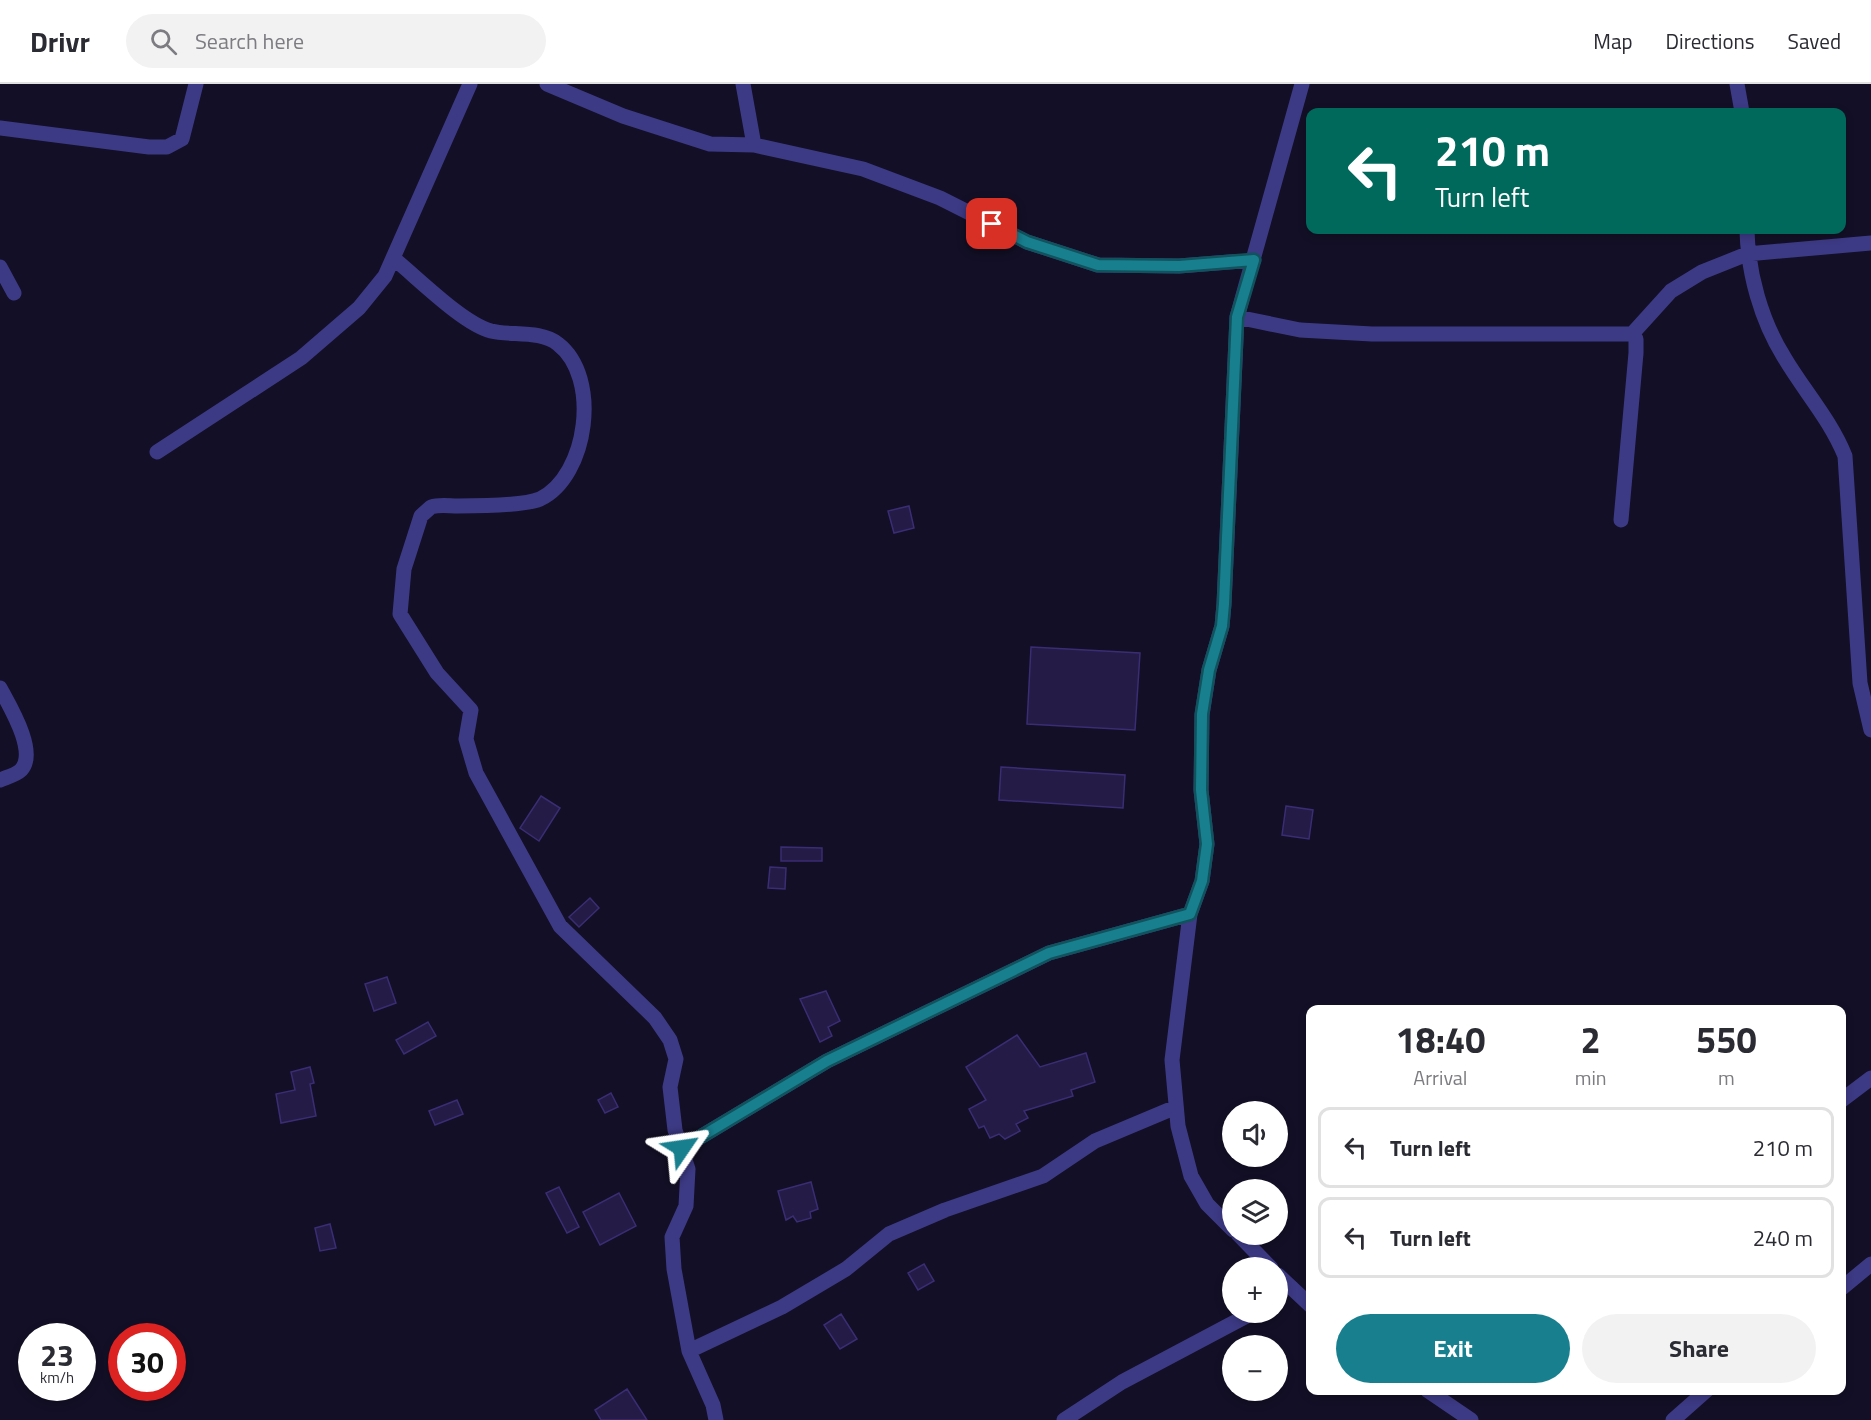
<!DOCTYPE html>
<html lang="en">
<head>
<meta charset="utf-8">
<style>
  :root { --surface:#fff; --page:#f2f2f3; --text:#2b2b33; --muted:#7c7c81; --line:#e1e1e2; --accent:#187f8f }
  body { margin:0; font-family:"Titillium Web",sans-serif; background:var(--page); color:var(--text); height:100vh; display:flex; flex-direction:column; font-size:22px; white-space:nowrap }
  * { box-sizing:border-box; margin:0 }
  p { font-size:20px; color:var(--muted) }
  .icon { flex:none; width:33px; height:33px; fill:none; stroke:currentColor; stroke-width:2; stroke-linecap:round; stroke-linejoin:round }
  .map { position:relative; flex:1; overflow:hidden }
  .drawer { position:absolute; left:1306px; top:921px; width:540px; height:390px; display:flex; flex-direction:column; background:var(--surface); border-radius:12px; box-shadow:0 3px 9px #0003 }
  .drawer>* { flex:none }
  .top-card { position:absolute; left:1306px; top:24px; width:540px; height:126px; border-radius:12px; box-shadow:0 3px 9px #0003; background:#00695c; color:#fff; overflow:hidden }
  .controls { position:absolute; left:1222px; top:1017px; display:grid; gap:12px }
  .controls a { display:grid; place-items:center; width:66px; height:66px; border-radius:50%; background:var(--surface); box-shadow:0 3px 9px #0003; font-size:30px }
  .speed { position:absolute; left:18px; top:1239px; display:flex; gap:12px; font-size:30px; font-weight:700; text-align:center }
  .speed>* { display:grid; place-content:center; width:78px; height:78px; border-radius:50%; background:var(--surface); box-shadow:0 3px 9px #0003; line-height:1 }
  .speed small { font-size:15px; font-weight:400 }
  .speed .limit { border:9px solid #d22; background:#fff; color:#111 }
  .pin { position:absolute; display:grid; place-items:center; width:51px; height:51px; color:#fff; margin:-26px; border-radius:12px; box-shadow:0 3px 9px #0006 }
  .me { position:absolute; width:66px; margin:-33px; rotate:58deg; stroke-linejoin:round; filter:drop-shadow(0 0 4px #0008) }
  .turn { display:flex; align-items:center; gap:21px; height:126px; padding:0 30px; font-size:27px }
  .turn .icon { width:78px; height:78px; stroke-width:2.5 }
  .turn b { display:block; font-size:42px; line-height:51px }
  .eta { display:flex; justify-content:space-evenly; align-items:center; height:102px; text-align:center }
  .eta b { font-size:36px; font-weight:700; line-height:42px }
  .action { display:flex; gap:12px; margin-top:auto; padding:12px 30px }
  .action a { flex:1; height:69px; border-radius:36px; background:var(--accent); color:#fff; font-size:24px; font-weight:700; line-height:69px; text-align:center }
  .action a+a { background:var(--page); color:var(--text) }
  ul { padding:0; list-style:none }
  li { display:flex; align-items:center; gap:18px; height:81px; margin:0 12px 9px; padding:0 18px; border:3px solid var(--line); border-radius:12px }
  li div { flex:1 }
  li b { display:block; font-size:22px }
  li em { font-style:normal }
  header { display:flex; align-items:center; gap:36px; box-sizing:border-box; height:84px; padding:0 30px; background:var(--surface); border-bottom:2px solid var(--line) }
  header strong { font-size:28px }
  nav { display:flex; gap:33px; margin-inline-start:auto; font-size:21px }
  .search { width:420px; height:54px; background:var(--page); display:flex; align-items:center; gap:15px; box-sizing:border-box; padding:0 21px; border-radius:33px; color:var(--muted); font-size:22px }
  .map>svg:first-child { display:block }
  .building { fill:#241b47; stroke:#3b2d73; stroke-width:1.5 }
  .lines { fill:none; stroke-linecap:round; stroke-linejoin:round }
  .minor { stroke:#3d3a85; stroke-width:15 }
  .route-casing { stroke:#10535d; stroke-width:15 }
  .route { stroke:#187f8f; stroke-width:10 }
</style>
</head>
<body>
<header>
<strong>Drivr</strong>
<div class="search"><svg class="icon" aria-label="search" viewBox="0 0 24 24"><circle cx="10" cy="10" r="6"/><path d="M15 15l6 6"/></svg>Search here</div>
<nav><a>Map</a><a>Directions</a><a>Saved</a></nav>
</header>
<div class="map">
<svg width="1871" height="1336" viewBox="0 0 1871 1336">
  <rect width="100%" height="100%" fill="#130f26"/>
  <!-- building -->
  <path class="building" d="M909 422 914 444 894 449 888 427Z
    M1031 563 1140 569 1135 646 1027 640Z
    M1001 683 1125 691 1123 724 999 716Z
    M541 712 560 724 539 757 520 744Z
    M1286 722 1313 726 1309 755 1282 751Z
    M781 763 822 764V777H781Z
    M770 783 786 784 785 805 768 804Z
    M590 814 599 824 579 843 569 833Z
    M387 893 396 919 374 927 365 900Z
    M826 907 840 937 828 943 832 952 820 958 800 915Z
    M428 938 436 952 404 970 396 956Z
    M1017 951 1040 983 1086 969 1095 998 1071 1006 1073 1012 1024 1027 1028 1034 1016 1040 1020 1047 1005 1055 999 1050 990 1054 984 1042 979 1044 969 1025 986 1016 966 983Z
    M310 983 314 999 310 1000 316 1032 281 1039 276 1010 295 1006 291 988Z
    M611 1009 618 1023 605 1029 598 1016Z
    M457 1016 463 1030 435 1041 429 1027Z
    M811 1098 818 1125 810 1128 811 1134 797 1138 793 1132 786 1136 778 1107Z
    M559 1103 579 1143 567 1149 546 1109Z
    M619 1109 636 1142 600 1161 583 1128Z
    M330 1140 336 1164 320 1167 315 1144Z
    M924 1180 934 1197 918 1206 908 1189Z
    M841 1230 857 1255 840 1265 824 1241Z
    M627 1305 647 1336H601L595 1326Z"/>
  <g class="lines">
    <!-- minor -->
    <path class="minor" d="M547 0 623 32 710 60 754 61 863 85 940 114 1027 158 1098 181 1179 182 1254 176
      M743 0 754 61
      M1737 0 1742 28
      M0 44 149 63H167L182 55 196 0
      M1747 146C1748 189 1761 236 1784 273 1804 307 1830 335 1845 372L1860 599 1871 646
      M393 174C418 194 462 239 491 247 511 252 541 246 558 260 601 293 588 392 540 415 523 422 477 422 458 422 449 422 440 420 431 423L421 432 404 485 400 530 437 589 471 626 466 655 476 689 560 842 655 934 670 956 676 975 670 1003 675 1046 688 1085 686 1122 672 1153 674 1185 689 1267 713 1321 716 1336
      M0 183 14 209
      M1237 233 1300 246 1372 250H1632
      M1632 250 1671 207 1702 188 1747 170 1871 159
      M157 368 301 274 359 224 385 192 470 0
      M1621 436 1636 269V255L1632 250
      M0 604C9 621 38 668 21 686 16 691 7 693 0 696
      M1842 1016 1871 994
      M682 1064 827 977 1049 869 1190 830
      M1233 1146 1207 1120 1191 1092 1178 1042 1172 976 1190 830 1202 797 1207 760 1201 706 1202 631 1209 586 1222 542 1224 520 1237 233 1302 0
      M1238 1150 1271 1184
      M1278 1191 1311 1222
      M1842 1204 1871 1180
      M689 1267 782 1223 846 1185 889 1150 945 1126 1043 1092 1095 1057 1176 1023
      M1427 1306 1471 1336
      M1064 1336 1122 1298 1254 1228
      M1673 1336 1707 1306"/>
  </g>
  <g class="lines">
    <defs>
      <path id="route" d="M682 1064 827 977 1049 869 1190 830 1202 797 1207 760 1201 706 1202 630 1209 586 1222 542 1224 520 1237 233 1254 176 1179 182 1098 181 1027 158 992 140"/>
    </defs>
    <!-- route casing -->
    <use href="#route" class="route-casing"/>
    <!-- route -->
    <use href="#route" class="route"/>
  </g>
</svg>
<div class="controls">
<a><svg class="icon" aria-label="sound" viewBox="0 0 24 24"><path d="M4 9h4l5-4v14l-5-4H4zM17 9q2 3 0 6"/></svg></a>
<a><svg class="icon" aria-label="layers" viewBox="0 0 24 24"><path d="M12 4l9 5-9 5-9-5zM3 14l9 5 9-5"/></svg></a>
<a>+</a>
<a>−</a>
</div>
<div class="speed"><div>23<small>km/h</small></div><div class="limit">30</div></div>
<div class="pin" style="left:992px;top:140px;background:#d93025"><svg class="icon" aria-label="arrive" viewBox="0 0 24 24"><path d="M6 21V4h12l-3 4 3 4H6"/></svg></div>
<svg class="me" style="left:682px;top:1064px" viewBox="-20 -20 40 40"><path d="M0-17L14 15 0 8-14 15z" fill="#187f8f" stroke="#fff" stroke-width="4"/></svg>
<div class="top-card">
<div class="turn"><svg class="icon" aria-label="left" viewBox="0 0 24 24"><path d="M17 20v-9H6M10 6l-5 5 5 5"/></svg><div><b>210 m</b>Turn left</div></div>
</div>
<section class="drawer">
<div class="eta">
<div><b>18:40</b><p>Arrival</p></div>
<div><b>2</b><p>min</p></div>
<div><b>550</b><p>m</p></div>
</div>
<ul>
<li><svg class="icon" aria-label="left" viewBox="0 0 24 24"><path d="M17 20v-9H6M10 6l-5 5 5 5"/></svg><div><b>Turn left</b></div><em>210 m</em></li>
<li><svg class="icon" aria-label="left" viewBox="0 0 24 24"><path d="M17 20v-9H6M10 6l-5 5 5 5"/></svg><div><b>Turn left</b></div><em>240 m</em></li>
</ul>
<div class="action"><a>Exit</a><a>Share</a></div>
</section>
</div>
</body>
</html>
